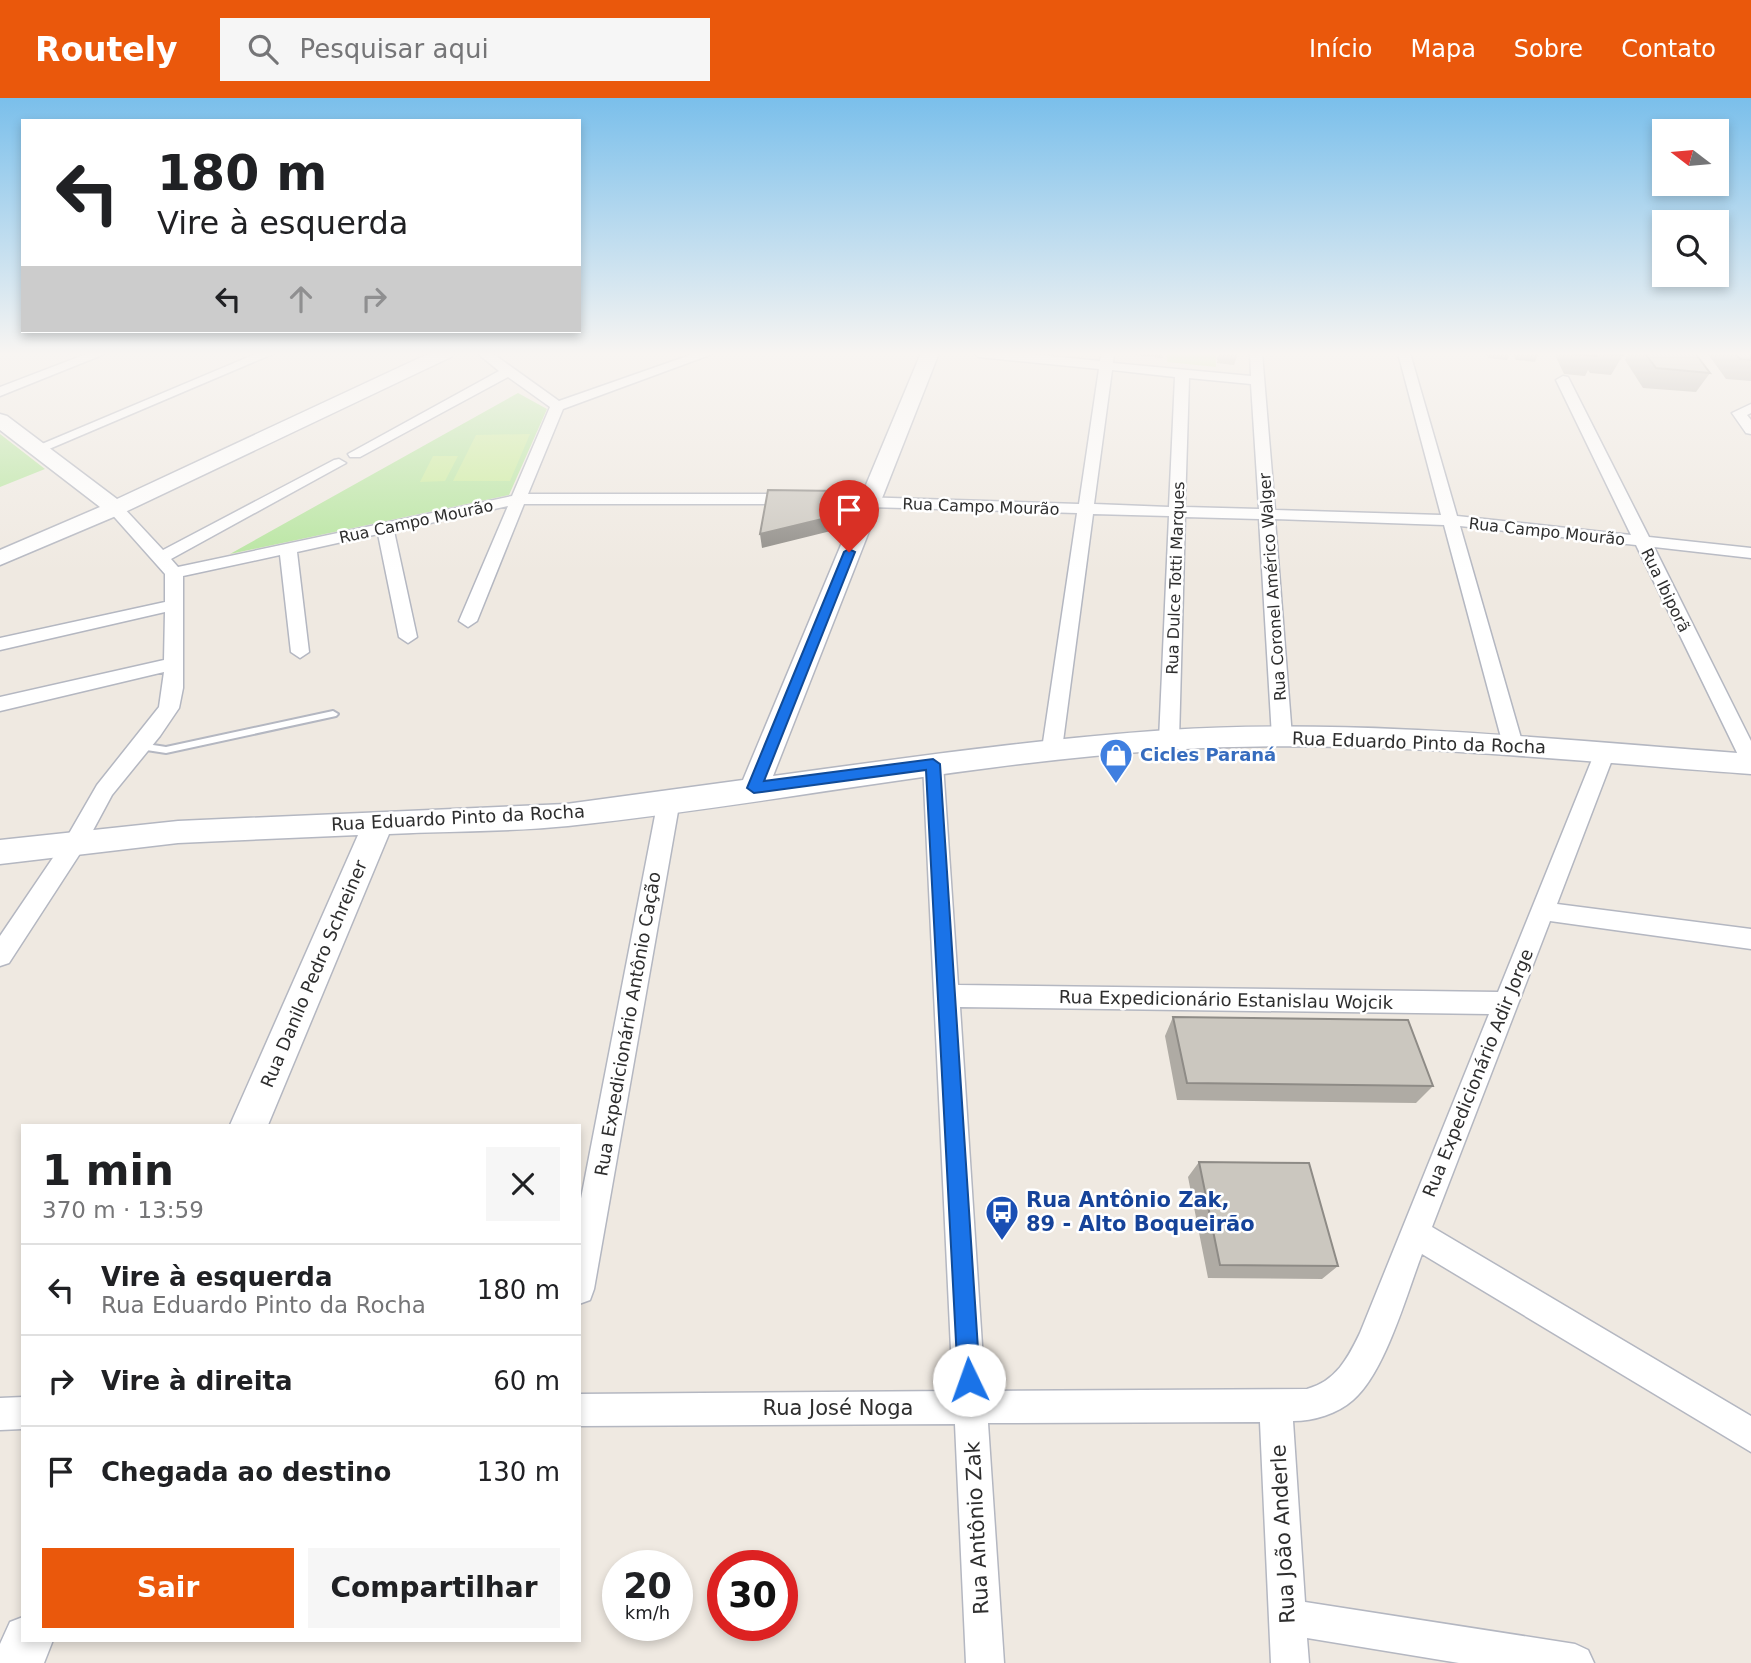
<!DOCTYPE html>
<html lang="pt">
<head>
<meta charset="utf-8">
<style>
  :root { --surface:#fff; --page:#f6f6f6; --text:#202124; --muted:#757577; --line:#e0e0e0; --accent:#ea580c }
  body { margin:0; font-family:"DejaVu Sans",sans-serif; background:var(--page); color:var(--text); height:100vh; display:flex; flex-direction:column; font-size:26px; white-space:nowrap }
  * { box-sizing:border-box; margin:0 }
  p { font-size:23px; color:var(--muted) }
  .icon { flex:none; width:38px; height:38px; fill:none; stroke:currentColor; stroke-width:2; stroke-linecap:round; stroke-linejoin:round }
  .map { position:relative; flex:1; overflow:hidden }
  .sheet { position:absolute; left:21px; top:1026px; width:560px; height:518px; display:flex; flex-direction:column; background:var(--surface); border-radius:0px; box-shadow:0 4px 10px #0003 }
  .sheet>* { flex:none }
  .guide { position:absolute; left:21px; top:21px; width:560px; height:214px; border-radius:0px; box-shadow:0 4px 10px #0003; background:#fff; color:var(--text); overflow:hidden }
  .needle { width:46px; rotate:286deg }
  .buttons { position:absolute; left:1652px; top:21px; display:grid; gap:14px }
  .buttons a { display:grid; place-items:center; width:77px; height:77px; border-radius:0px; background:var(--surface); box-shadow:0 4px 10px #0003; font-size:35px }
  .speed { position:absolute; left:602px; top:1452px; display:flex; gap:14px; font-size:35px; font-weight:700; text-align:center }
  .speed>* { display:grid; place-content:center; width:91px; height:91px; border-radius:50%; background:var(--surface); box-shadow:0 4px 10px #0003; line-height:1 }
  .speed small { font-size:18px; font-weight:400 }
  .speed .limit { border:10px solid #d22; background:#fff; color:#111 }
  .pin { position:absolute; display:grid; place-items:center; width:60px; height:60px; color:#fff; margin:-72px -30px; border-radius:50% 50% 50% 0; rotate:-45deg; box-shadow:0 0 7px #0007 }
  .pin .icon { rotate:45deg }
  .me { position:absolute; width:77px; margin:-38px; rotate:357deg; stroke-linejoin:round; filter:drop-shadow(0 0 5px #0008) }
  .turn { display:flex; align-items:center; gap:24px; height:147px; padding:0 21px; font-size:32px }
  .turn .icon { width:91px; height:91px; stroke-width:2.5 }
  .turn b { display:block; font-size:49px; line-height:60px }
  .lanes { display:flex; align-items:center; height:66px; padding:0 21px; background:#0003; justify-content:center; gap:35px; direction:ltr }
  .lanes .off { opacity:.35 }
  .round { display:grid; place-items:center; flex:none; width:74px; height:74px; border-radius:0px; background:var(--page) }
  .overview { display:flex; align-items:center; justify-content:space-between; height:119px; padding:0 21px }
  h1 { font-size:42px; font-weight:600; line-height:52px }
  .button { display:flex; gap:14px; margin-top:auto; padding:14px 21px }
  .button a { flex:1; height:80px; border-radius:0px; background:var(--accent); color:#fff; font-size:28px; font-weight:600; line-height:80px; text-align:center }
  .button a+a { background:var(--page); color:var(--text) }
  ul { padding:0; list-style:none }
  li { display:flex; align-items:center; gap:21px; height:91px; padding:0 21px; border-top:2px solid var(--line) }
  li div { flex:1 }
  li b { display:block; font-size:26px }
  li em { font-style:normal }
  header { display:flex; align-items:center; gap:42px; box-sizing:border-box; height:98px; padding:0 35px; background:var(--accent); color:#fff }
  header strong { font-size:33px }
  nav { display:flex; gap:38px; margin-inline-start:auto; font-size:24px }
  .search { width:490px; height:63px; background:var(--page); display:flex; align-items:center; gap:18px; box-sizing:border-box; padding:0 24px; border-radius:0px; color:var(--muted); font-size:26px }
  .map>svg:first-child { display:block }
  .green { fill:#b6e59e }
  .pitch { fill:#c9ec9a }
  .lines { fill:none; stroke-linecap:round; stroke-linejoin:round }
  .lane-casing { stroke:#b4b7c1; stroke-width:4 }
  .street-casing { stroke:#b4b7c1; stroke-width:3 }
  .secondary-casing { stroke:#b4b7c1; stroke-width:3 }
  .lane { fill:#fff; fill-rule:evenodd }
  .street { fill:#fff; fill-rule:evenodd }
  .secondary { fill:#fff; fill-rule:evenodd }
  .wall { fill:#afaba4 }
  .shaded-wall { fill:#8e8b86 }
  .building { fill:#cbc7bf; stroke:#8e8b86; stroke-width:2 }
  .route { fill:#1a73e8; stroke:#114b97; stroke-width:2 }
  .labels { text-anchor:middle; stroke-width:5; stroke-linejoin:round; paint-order:stroke }
  .far-street-label { font-size:16px; fill:#2e2e2e; stroke:#fff }
  .street-label { font-size:18px; fill:#2e2e2e; stroke:#fff }
  .shop-label { font-size:18px; font-weight:bold; fill:#366cbe; stroke:#fff; text-anchor:start }
  .near-transit-label { font-size:21px; font-weight:bold; fill:#164399; stroke:#fff; text-anchor:start }
  .near-street-label { font-size:21px; fill:#2e2e2e; stroke:#fff }
</style>
</head>
<body>
<header>
<strong>Routely</strong>
<div class="search"><svg class="icon" aria-label="search" viewBox="0 0 24 24"><circle cx="10" cy="10" r="6"/><path d="M15 15l6 6"/></svg>Pesquisar aqui</div>
<nav><a>Início</a><a>Mapa</a><a>Sobre</a><a>Contato</a></nav>
</header>
<div class="map">
<svg width="1751" height="1565" viewBox="0 0 1751 1565">
  <rect width="100%" height="100%" fill="#efe9e1"/>
  <!-- green -->
  <path class="green" d="M518 295 547 311 509 397 230 456Z
    M0 336 45 371 0 389Z"/>
  <!-- pitch -->
  <path class="pitch" d="M1167 255 1216 256V269L1167 264Z
    M530 336 510 383H453L476 337Z
    M433 358H458L445 383 420 384Z"/>
  <g class="lines">
    <defs>
      <path id="lane" d="M333 613 338 616 336 618 166 655 140 651 135 648 140 645 166 649Z"/>
      <path id="street" d="M89 255H107L0 298V289Z
        M258 255H275L42 354H32L30 351Z
        M477 255H492L559 303 696 255H715L563 311 528 396H765L1079 406 1099 271 979 259 973 255H1019L1100 263 1102 255H1114L1113 265 1251 278 1250 255H1262L1275 412 1441 417 1398 255H1410L1457 418 1631 437 1556 282 1563 278 1568 279 1649 439 1751 450V460L1654 449 1751 643V670L1744 668 1741 663 1636 447 1460 428 1523 647 1520 652H1506L1503 647 1444 427 1275 421 1292 639 1289 644H1275L1272 639 1259 421 1185 419 1179 642 1176 647H1162L1159 642 1169 418 1093 416 1062 651 1059 656H1045L1042 651 1077 415 765 406H524L477 523 468 529 459 523 508 408 394 433 417 539 408 545 399 539 378 436 297 454 309 554 300 560 291 554 280 457 183 478V590L179 610 160 638 112 697 83 751 9 865 0 868V838L67 739 97 687 159 609 164 574 0 613V599L164 562 165 514 0 552V540L165 504V476L109 413 107 410 109 407H121L163 452 334 362 339 361 346 365 171 461 178 469 512 398 550 309 508 279 360 359H350L348 356 499 273ZM1112 272 1175 279 1169 409 1094 406ZM1189 280 1251 286 1259 411 1185 409Z
        M1751 306V315L1747 317 1751 322V336L1746 335 1732 315Z
        M1605 647 1612 649 1615 654 1557 806 1751 831V851L1550 823 1432 1129 1751 1318V1354L1422 1156C1407 1195 1385 1275 1353 1302 1337 1316 1314 1323 1293 1323L1305 1504 1575 1546 1588 1552 1594 1565H1459L1307 1540 1309 1565H1271L1260 1324 988 1325 1004 1565H966L955 1326 579 1328V1296L953 1293 923 666 926 661 933 659 940 661 943 666 958 887 1498 894 1595 654 1598 649ZM960 909 1489 916 1360 1235C1348 1260 1336 1283 1307 1291L985 1293Z
        M669 694 677 696 680 702 594 1191 590 1202 579 1206V1111L658 702 661 696Z
        M23 1299V1331L0 1332V1300Z"/>
      <path id="secondary" d="M430 255H454L451 259 123 415 0 467V452L100 409 0 332V316L7 318 117 401Z
        M921 255H939L773 678C905 660 1036 641 1168 632 1362 620 1558 642 1751 656V676C1558 662 1362 639 1168 652 966 665 768 707 568 728 509 734 449 733 389 736L268 1027H230L358 737 178 745 0 766V742L178 723 566 706 743 682Z
        M23 1519V1542H53L44 1565H0V1546L10 1524Z"/>
    </defs>
    <!-- lane casing -->
    <use href="#lane" class="lane-casing"/>
    <!-- street casing -->
    <use href="#street" class="street-casing"/>
    <!-- secondary casing -->
    <use href="#secondary" class="secondary-casing"/>
    <!-- lane -->
    <use href="#lane" class="lane"/>
    <!-- street -->
    <use href="#street" class="street"/>
    <!-- secondary -->
    <use href="#secondary" class="secondary"/>
  </g>
  <!-- wall -->
  <path class="wall" d="M1133 255H1164L1163 260 1133 257Z
    M1218 255H1238L1234 267 1217 265Z
    M1486 255H1511L1507 262 1488 260Z
    M1512 255H1539L1535 264 1516 262Z
    M1556 255H1622L1623 257 1611 277 1590 275 1588 272 1585 278 1564 276 1555 257Z
    M1629 255H1695L1710 275 1696 294 1643 290 1625 262Z
    M1709 255H1751V283L1726 281 1708 256Z
    M1173 919 1433 988 1416 1005 1177 1002 1165 938Z
    M1199 1064 1338 1168 1322 1181 1208 1180 1188 1079Z"/>
  <!-- shaded-wall -->
  <path class="shaded-wall" d="M850 400V414L843 430 762 450 760 436Z"/>
  <!-- building -->
  <path class="building" d="M1574 255H1594L1596 258 1575 256Z
    M1601 255H1622L1623 257Z
    M1645 255H1695L1710 275 1656 270Z
    M1735 255H1751V262L1740 261Z
    M768 392 839 393 850 400 843 416 760 436Z
    M1173 919 1408 922 1433 988 1187 985Z
    M1199 1064 1309 1065 1338 1168 1220 1167Z"/>
  <!-- sky -->
  <linearGradient id="sky" x2="0" y2="1"><stop stop-color="#7abfeb"/><stop offset="0.54" stop-color="#f8f5f2"/><stop offset="1" stop-color="#f8f5f2" stop-opacity="0"/></linearGradient>
  <rect width="1751" height="474" fill="url(#sky)"/>
  <!-- route -->
  <path class="route" d="M849 451 855 454 764 683 933 661 940 666 980 1282 977 1290 969 1293 961 1290 958 1282 926 672 754 695 747 690 844 454Z"/>
  <!-- icons -->
  <defs>
    <symbol id="shop-pin" viewBox="-11 -11 22 30"><path d="M0 17L-7.5 6A9.5 9.5 0 1 1 7.5 6Z" fill="#3f7fe0" stroke="#fff"/><path d="M-5-2.5h2.3a2.7 3.5 0 0 1 5.4 0H5L5.5 6h-11ZM-1.5-2.5h3a1.5 2.3 0 0 0-3 0Z" fill="#fff"/></symbol>
    <symbol id="bus-pin" viewBox="-11 -11 22 30"><path d="M0 17L-7.5 6A9.5 9.5 0 1 1 7.5 6Z" fill="#1a4fb4" stroke="#fff"/><path d="M-5-6H5V4H4V6H2V4H-2V6H-4V4H-5ZM-3.5-4V0h7V-4ZM-3.5 1.2v1.5H-2V1.2ZM2 1.2v1.5H3.5V1.2Z" fill="#fff"/></symbol>
  </defs>
  <g fill-rule="evenodd">
    <use href="#shop-pin" x="1097" y="638" width="38" height="52"/>
    <use href="#bus-pin" x="983" y="1095" width="38" height="52"/>
  </g>
  <g class="labels">
    <!-- far-street labels -->
    <g class="far-street-label">
      <text transform="translate(981 408) rotate(2)" y="6">Rua Campo Mourão</text>
      <text transform="translate(416 423) rotate(-12)" y="6">Rua Campo Mourão</text>
      <text transform="translate(1547 433) rotate(6)" y="6">Rua Campo Mourão</text>
      <text transform="translate(1175 480) rotate(-88)" y="6">Rua Dulce Totti Marques</text>
      <text transform="translate(1272 489) rotate(-94)" y="6">Rua Coronel Américo Walger</text>
      <text transform="translate(1666 492) rotate(64)" y="6">Rua Ibiporã</text>
    </g>
    <!-- street labels -->
    <g class="street-label">
      <text transform="translate(1419 645) rotate(2)" y="6">Rua Eduardo Pinto da Rocha</text>
      <text transform="translate(458 720) rotate(-3)" y="6">Rua Eduardo Pinto da Rocha</text>
      <text transform="translate(314 876) rotate(-67)" y="6">Rua Danilo Pedro Schreiner</text>
      <text transform="translate(1226 902) rotate(1)" y="6">Rua Expedicionário Estanislau Wojcik</text>
      <text transform="translate(628 926) rotate(-80)" y="6">Rua Expedicionário Antônio Cação</text>
      <text transform="translate(1478 975) rotate(-68)" y="6">Rua Expedicionário Adir Jorge</text>
    </g>
    <!-- shop labels -->
    <g class="shop-label">
      <text x="1140" y="663">Cicles Paraná</text>
    </g>
    <!-- near-transit labels -->
    <g class="near-transit-label">
      <text x="1026" y="1109">Rua Antônio Zak,<tspan x="1026" dy="24">89 - Alto Boqueirão</tspan></text>
    </g>
    <!-- near-street labels -->
    <g class="near-street-label">
      <text x="838" y="1317">Rua José Noga</text>
      <text transform="translate(977 1430) rotate(-93)" y="7">Rua Antônio Zak</text>
      <text transform="translate(1283 1436) rotate(-93)" y="7">Rua João Anderle</text>
    </g>
  </g>
</svg>
<div class="buttons">
<a><svg class="needle" viewBox="-14 -14 28 28"><path d="M0-13l5 13h-10z" fill="#e53935"/><path d="M0 13l5-13h-10z" fill="#757577"/></svg></a>
<a><svg class="icon" aria-label="search" viewBox="0 0 24 24"><circle cx="10" cy="10" r="6"/><path d="M15 15l6 6"/></svg></a>
</div>
<div class="speed"><div>20<small>km/h</small></div><div class="limit">30</div></div>
<div class="pin" style="left:849px;top:454px;background:#d93025"><svg class="icon" aria-label="arrive" viewBox="0 0 24 24"><path d="M6 21V4h12l-3 4 3 4H6"/></svg></div>
<svg class="me" style="left:969px;top:1282px" viewBox="-20 -20 40 40"><circle r="19" fill="#fff"/><path d="M0-13L10 11 0 6-10 11z" fill="#1a73e8"/></svg>
<div class="guide">
<div class="turn"><svg class="icon" aria-label="left" viewBox="0 0 24 24"><path d="M17 20v-9H6M10 6l-5 5 5 5"/></svg><div><b>180 m</b>Vire à esquerda</div></div>
<div class="lanes"><svg class="icon" aria-label="left" viewBox="0 0 24 24"><path d="M17 20v-9H6M10 6l-5 5 5 5"/></svg><svg class="icon off" aria-label="ahead" viewBox="0 0 24 24"><path d="M12 20V5M6 11l6-6 6 6"/></svg><svg class="icon off" aria-label="right" viewBox="0 0 24 24"><path d="M7 20v-9h11M14 6l5 5-5 5"/></svg></div>
</div>
<section class="sheet">
<div class="overview"><div><h1>1 min</h1><p>370 m · 13:59</p></div><a class="round"><svg class="icon" aria-label="close" viewBox="0 0 24 24"><path d="M6 6l12 12M18 6L6 18"/></svg></a></div>
<ul>
<li><svg class="icon" aria-label="left" viewBox="0 0 24 24"><path d="M17 20v-9H6M10 6l-5 5 5 5"/></svg><div><b>Vire à esquerda</b><p>Rua Eduardo Pinto da Rocha</p></div><em>180 m</em></li>
<li><svg class="icon" aria-label="right" viewBox="0 0 24 24"><path d="M7 20v-9h11M14 6l5 5-5 5"/></svg><div><b>Vire à direita</b></div><em>60 m</em></li>
<li><svg class="icon" aria-label="arrive" viewBox="0 0 24 24"><path d="M6 21V4h12l-3 4 3 4H6"/></svg><div><b>Chegada ao destino</b></div><em>130 m</em></li>
</ul>
<div class="button"><a>Sair</a><a>Compartilhar</a></div>
</section>
</div>
</body>
</html>
